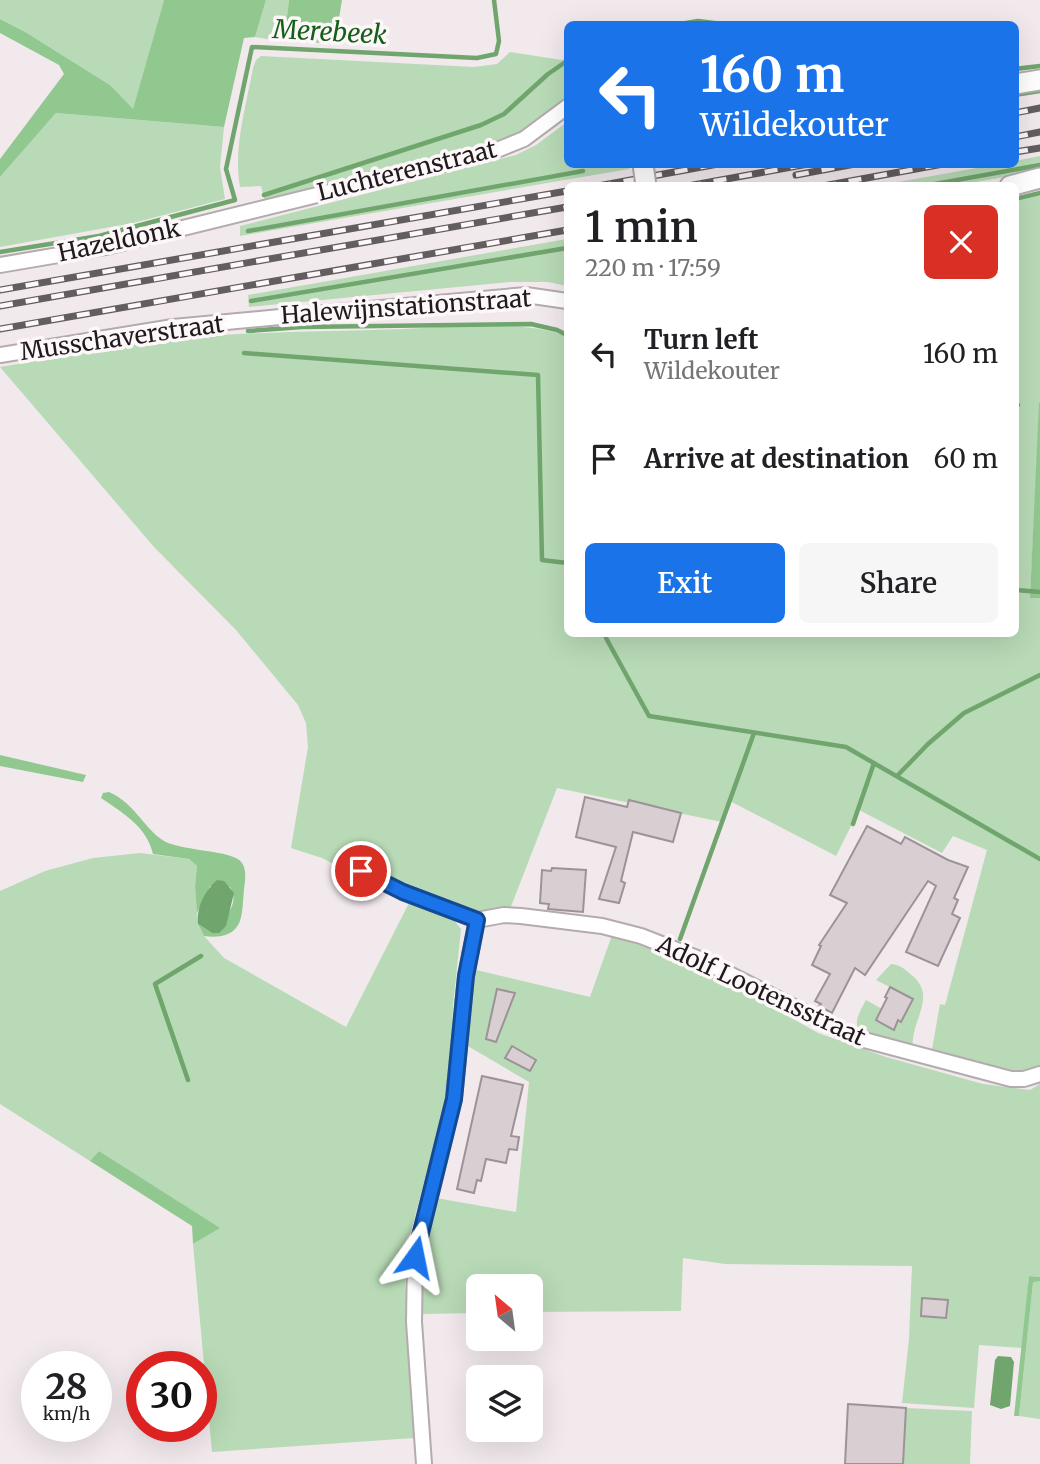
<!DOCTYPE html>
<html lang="en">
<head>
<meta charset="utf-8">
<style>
  :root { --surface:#fff; --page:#f6f6f6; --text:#202124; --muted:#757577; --accent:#1a73e8 }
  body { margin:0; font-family:Merriweather,serif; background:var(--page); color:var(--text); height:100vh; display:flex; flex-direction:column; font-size:26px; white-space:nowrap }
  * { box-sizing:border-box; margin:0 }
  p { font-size:23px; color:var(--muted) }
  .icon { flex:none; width:38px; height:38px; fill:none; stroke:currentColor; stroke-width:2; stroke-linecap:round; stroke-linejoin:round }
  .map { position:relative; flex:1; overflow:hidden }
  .side { position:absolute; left:564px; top:182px; width:455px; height:455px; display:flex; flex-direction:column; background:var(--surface); border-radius:10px; box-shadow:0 7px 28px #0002 }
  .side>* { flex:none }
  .hud { position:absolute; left:564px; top:21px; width:455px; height:147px; border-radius:10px; box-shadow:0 7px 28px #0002; background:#1a73e8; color:#fff; overflow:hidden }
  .needle { width:46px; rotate:331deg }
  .tools { position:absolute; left:466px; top:1274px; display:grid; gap:14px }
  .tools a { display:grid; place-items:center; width:77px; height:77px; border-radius:10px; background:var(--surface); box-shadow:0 7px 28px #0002; font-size:35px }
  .speed { position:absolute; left:21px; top:1351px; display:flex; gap:14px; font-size:35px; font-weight:700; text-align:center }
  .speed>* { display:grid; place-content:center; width:91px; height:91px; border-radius:50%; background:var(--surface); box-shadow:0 7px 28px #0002; line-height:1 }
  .speed small { font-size:18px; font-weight:400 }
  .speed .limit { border:10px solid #d22; background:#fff; color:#111 }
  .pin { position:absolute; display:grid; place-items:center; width:60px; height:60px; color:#fff; margin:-30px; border:4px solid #fff; border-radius:50%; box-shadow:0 2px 7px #0007 }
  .me { position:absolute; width:77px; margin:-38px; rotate:12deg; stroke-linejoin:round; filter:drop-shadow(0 0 5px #0008) }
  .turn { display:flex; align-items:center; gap:24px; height:147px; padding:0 21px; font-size:32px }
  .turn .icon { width:91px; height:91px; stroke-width:2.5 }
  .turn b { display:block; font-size:49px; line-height:60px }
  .round { display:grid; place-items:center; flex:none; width:74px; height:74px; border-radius:10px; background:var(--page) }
  .headline { display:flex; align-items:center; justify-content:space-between; height:119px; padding:0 21px }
  h1 { font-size:42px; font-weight:600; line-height:52px }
  .primary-button { display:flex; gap:14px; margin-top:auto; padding:14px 21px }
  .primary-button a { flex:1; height:80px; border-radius:10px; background:var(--accent); color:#fff; font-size:28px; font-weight:600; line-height:80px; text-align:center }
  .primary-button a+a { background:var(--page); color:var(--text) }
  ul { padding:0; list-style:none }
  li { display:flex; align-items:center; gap:21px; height:105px; padding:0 21px }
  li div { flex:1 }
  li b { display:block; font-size:26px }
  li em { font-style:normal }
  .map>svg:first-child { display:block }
  .green { fill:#b8dab6 }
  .forest { fill:#91c88f }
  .water { fill:#70a56e }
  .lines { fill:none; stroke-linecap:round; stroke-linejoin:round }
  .stream { stroke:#70a56e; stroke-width:4.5 }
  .building { fill:#d9cfd3; stroke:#9c9396; stroke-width:2 }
  .street-casing { stroke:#b4abae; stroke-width:18 }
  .secondary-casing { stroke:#b4abae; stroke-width:23 }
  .street { stroke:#fff; stroke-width:14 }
  .secondary { stroke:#fff; stroke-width:19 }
  .rail-casing { stroke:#625d5f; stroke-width:7 }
  .rail { stroke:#fef7fa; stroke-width:4.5; stroke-dasharray:13; stroke-linecap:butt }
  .secondary-bridge-casing { stroke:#b4abae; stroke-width:23; stroke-linecap:butt }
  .secondary-bridge { stroke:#fff; stroke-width:19 }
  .route-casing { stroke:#114b97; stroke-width:18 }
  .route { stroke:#1a73e8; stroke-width:12 }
  .labels { text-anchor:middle; stroke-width:7; stroke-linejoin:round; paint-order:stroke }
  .street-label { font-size:24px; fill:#1f1b1d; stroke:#fef7fa }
  .water-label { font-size:26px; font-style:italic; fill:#146018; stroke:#fef7fa }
</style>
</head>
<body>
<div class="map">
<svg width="1040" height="1464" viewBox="0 0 1040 1464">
  <rect width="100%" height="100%" fill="#f2e9ed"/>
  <!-- green -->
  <path class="green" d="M0 0H164L133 110 110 85 27 33 0 19Z
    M266 0H289L284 42 255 37Z
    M510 52 562 60 567 57V97L528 129 510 137 477 147 265 201 261 186 240 187C233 148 246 107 253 68L256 60 261 56 474 67 497 64Z
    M56 113 224 127 220 167 225 199 133 223 0 247V177Z
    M567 122V164L629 165V169L240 236V226L516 155 536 145Z
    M1040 156V171L958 185 875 186 994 165 1015 164V161Z
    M1040 194V403L1030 597 1040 598V1068L1018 1074 931 1055 940 1004 945 1005 987 850 953 836 942 853 859 810 836 856 730 801 722 822 557 788 510 909C498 909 484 912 472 910 438 907 389 878 357 863L353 874 322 858 291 848 308 747 306 723 298 705 236 630 154 547 0 367C56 358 112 347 168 340 246 331 325 332 403 329 456 327 516 319 567 336V634H1015V201Z
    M567 239V286L548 282H510L249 307 248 295Z
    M140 853 189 859 197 866 195 886 198 924 204 936 224 958 346 1027 409 903 453 919 461 929 453 1006 451 1063 446 1098 411 1232 403 1246 414 1438 212 1452 193 1244 219 1228 99 1151 90 1161 0 1104V891L45 871 93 858Z
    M612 935 658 952 747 993 818 1033 886 1057 983 1084 1030 1090 1040 1084V1277L1029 1276 1023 1348 979 1345 974 1408 902 1403 909 1339 912 1266 725 1264 683 1258 681 1311 530 1312V1286H478V1313L422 1314 420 1258 436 1198 516 1212 529 1082 466 1045 472 969 590 997Z
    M891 964C902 965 905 970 914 977 937 999 909 1022 913 1050L858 1030C854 1019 861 1010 866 1000L882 1009 876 1021 893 1029 898 1020 902 1021 913 999 876 980Z
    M1033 1281H1040V1419L1019 1416Z
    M906 1408 972 1411 970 1464H903Z"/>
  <!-- forest -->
  <path class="forest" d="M164 0H266L255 37 244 38 224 127 56 113 0 177V159L64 74 59 65 0 33V19L27 33 110 85 133 109Z
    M289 0H342L335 43 284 42Z
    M1039 403H1040V598H1030Z
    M0 755 86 775 83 782 0 766Z
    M109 792C135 804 141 824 161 839 177 852 234 849 242 863 247 870 245 881 244 889 243 899 243 912 240 921 234 937 217 938 204 936L198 924 212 933C223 919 241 905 230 887L210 886 197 913 195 886 197 866 189 859 153 854C147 827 123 813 101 798L103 793Z
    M99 1151 220 1228 193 1244 192 1226 90 1161Z
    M1029 1276 1040 1277V1281L1033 1282 1019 1416H1014Z"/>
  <!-- water -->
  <path class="water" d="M217 880 224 881 234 893 226 926 219 933H212L198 924C196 908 205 890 217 880Z
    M998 1356 1011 1357 1014 1362 1010 1406 1001 1409 990 1405 995 1360Z"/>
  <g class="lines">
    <!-- stream -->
    <path class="stream" d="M680 24 698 21 722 24
      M1015 69 1040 66
      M1015 95 1040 91
      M924 186 1040 165
      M264 195 481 125 504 114 548 74 567 61
      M1015 199 1040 193
      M248 231 583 171
      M0 252 99 236 235 200 226 169 252 47 477 58 496 54 499 41 494 0
      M251 301 567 248
      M248 331 302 327 531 324 557 330 567 335
      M244 353 538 375 542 560 567 563
      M1015 405H1018
      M1015 590 1040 592
      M606 634V638L649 716 846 747 1040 859
      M897 776 928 744 964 713 1040 675
      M853 824 874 763
      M680 939 754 733
      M188 1080 155 984 201 956"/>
  </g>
  <!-- building -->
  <path class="building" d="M585 797 627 807 629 800 681 813 673 842 633 832 621 881 625 883 619 903 599 899 616 847 576 837Z
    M867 826 901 844 905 837 948 860 968 867 954 898 958 900 952 914 960 918 938 966 906 952 936 886 928 881 865 975 855 968 832 1013 819 1006 821 1004 815 1001 830 974 812 965 821 946 819 945 847 903 830 895Z
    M552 868 586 870 583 912 548 909 549 904 540 903 542 870 551 871Z
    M890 987 913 999 901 1022 898 1020 894 1030 876 1020 887 998 885 997Z
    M497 989 515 993 496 1042 486 1039Z
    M512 1046 536 1060 530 1071 505 1058Z
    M482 1076 523 1085 511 1136 519 1137 517 1150 509 1149 506 1163 486 1159 481 1181 477 1180 474 1193 457 1189Z
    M922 1298 948 1300 946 1318 921 1316Z
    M848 1404 906 1408 903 1464H845Z"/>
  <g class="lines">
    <defs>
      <path id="street" d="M0 265 106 247 492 152 524 139 567 107
        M0 355 173 327 280 317 526 295 567 301
        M361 871 403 892 477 920
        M424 1464 414 1322 415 1257 454 1099 466 976 477 920 504 915 521 916 602 926 641 936 702 960 853 1037 1011 1079H1024L1040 1074"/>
      <path id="secondary" d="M1015 84 1040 80
        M1010 186 1040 178"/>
    </defs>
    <!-- street casing -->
    <use href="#street" class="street-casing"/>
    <!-- secondary casing -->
    <use href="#secondary" class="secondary-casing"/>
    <!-- street -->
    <use href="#street" class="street"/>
    <!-- secondary -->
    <use href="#secondary" class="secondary"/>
    <defs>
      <path id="rail" d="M1015 113 1040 108
        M1015 137 1040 132
        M1015 152 1040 148
        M796 175 855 164
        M598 186 718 164
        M688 186 808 164
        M823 186 943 164
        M0 290 567 191
        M0 306 567 207
        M0 329 567 230"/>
    </defs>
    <!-- rail casing -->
    <use href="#rail" class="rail-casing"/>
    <!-- rail -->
    <use href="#rail" class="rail"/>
    <defs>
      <path id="secondary-bridge" d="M643 164 646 186"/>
    </defs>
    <!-- secondary-bridge casing -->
    <use href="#secondary-bridge" class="secondary-bridge-casing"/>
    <!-- secondary-bridge -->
    <use href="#secondary-bridge" class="secondary-bridge"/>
  </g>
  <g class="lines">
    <defs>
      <path id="route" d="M361 871 403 892 477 920 466 976 454 1099 415 1257"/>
    </defs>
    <!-- route casing -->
    <use href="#route" class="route-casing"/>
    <!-- route -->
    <use href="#route" class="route"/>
  </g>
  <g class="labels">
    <!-- street labels -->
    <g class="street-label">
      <text transform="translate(407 171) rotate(-14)" y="8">Luchterenstraat</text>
      <text transform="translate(119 241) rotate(-12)" y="8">Hazeldonk</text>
      <text transform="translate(406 307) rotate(-4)" y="8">Halewijnstationstraat</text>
      <text transform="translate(122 338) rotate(-8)" y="8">Musschaverstraat</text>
      <text transform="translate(761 991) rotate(25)" y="8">Adolf Lootensstraat</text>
    </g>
    <!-- water labels -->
    <g class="water-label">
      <text transform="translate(330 32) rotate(3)" y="9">Merebeek</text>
    </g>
  </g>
</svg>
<div class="tools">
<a><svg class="needle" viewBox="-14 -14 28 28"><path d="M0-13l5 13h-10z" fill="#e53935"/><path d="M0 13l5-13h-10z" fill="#757577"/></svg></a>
<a><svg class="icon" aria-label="layers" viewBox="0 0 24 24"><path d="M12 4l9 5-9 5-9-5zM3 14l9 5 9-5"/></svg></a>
</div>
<div class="speed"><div>28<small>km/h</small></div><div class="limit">30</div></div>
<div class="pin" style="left:361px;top:871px;background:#d93025"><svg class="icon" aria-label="arrive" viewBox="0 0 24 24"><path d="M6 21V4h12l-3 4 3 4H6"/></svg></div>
<svg class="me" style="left:415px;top:1257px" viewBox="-20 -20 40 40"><path d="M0-17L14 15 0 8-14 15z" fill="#1a73e8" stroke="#fff" stroke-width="4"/></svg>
<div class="hud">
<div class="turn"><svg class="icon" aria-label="left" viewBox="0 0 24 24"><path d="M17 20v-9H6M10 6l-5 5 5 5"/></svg><div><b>160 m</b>Wildekouter</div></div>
</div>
<section class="side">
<div class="headline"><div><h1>1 min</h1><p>220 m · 17:59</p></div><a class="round" style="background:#d93025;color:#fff"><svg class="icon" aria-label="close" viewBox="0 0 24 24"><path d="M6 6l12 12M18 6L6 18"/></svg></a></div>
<ul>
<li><svg class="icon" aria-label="left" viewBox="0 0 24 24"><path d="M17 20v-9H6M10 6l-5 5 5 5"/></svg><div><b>Turn left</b><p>Wildekouter</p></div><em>160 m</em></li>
<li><svg class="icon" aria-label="arrive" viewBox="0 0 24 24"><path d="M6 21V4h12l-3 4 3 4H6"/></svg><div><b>Arrive at destination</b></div><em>60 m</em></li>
</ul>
<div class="primary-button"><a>Exit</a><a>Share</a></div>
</section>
</div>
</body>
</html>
